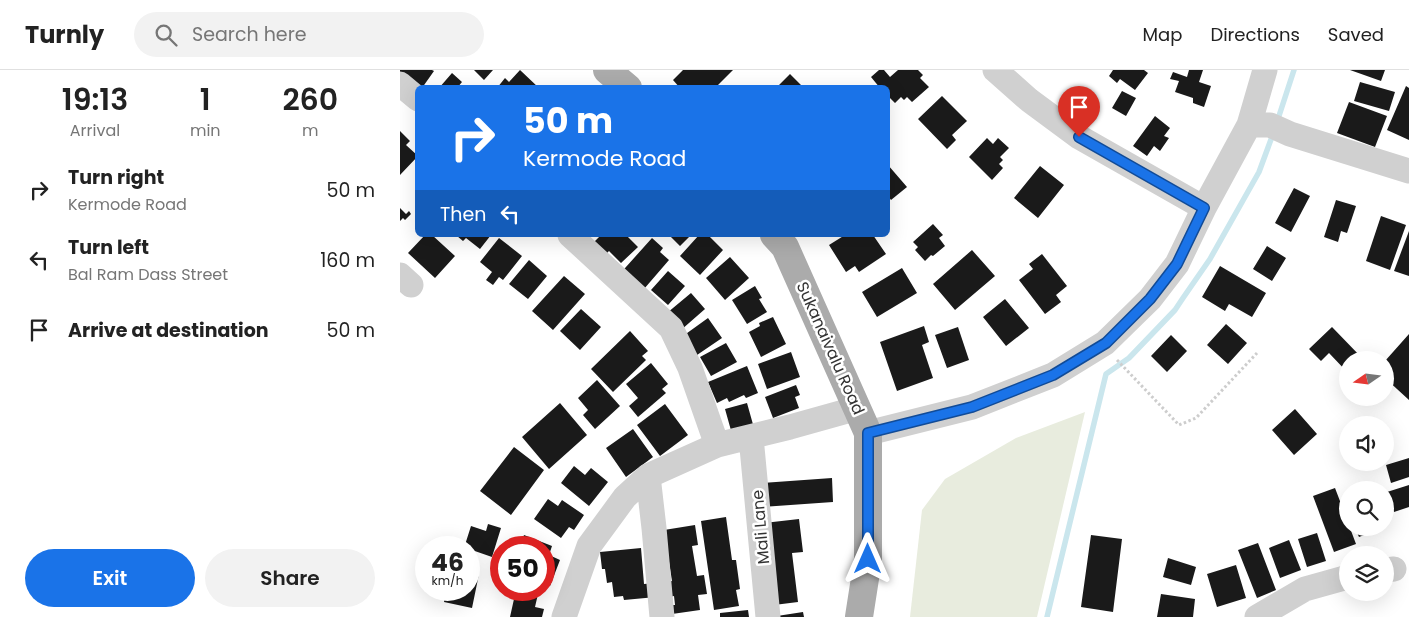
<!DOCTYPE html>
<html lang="en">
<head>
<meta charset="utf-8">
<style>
  :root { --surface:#fff; --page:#f2f2f2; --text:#222; --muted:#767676; --line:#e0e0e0; --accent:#1a73e8 }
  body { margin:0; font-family:Poppins,sans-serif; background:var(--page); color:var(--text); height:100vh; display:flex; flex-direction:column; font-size:19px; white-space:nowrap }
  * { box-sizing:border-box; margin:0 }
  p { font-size:16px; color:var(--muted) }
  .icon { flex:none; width:28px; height:28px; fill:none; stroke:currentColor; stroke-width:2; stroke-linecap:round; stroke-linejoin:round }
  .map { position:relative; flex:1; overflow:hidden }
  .drawer { display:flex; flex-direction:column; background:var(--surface); width:400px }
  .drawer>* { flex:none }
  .guide { position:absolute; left:15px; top:15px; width:475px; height:152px; border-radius:8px; box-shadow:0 5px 20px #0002; background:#1a73e8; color:#fff; overflow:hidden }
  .needle { width:32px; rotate:256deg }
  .fabs { position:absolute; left:939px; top:281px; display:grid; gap:10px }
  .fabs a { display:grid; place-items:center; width:55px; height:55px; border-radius:50%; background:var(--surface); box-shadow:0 5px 20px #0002; font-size:25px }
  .speed { position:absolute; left:15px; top:466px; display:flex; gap:10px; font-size:25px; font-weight:700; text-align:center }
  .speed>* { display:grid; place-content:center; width:65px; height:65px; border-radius:50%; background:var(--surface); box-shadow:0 5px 20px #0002; line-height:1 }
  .speed small { font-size:12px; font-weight:400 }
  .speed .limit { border:8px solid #d22; background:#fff; color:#111 }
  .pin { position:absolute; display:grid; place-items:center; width:42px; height:42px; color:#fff; margin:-51px -21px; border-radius:50% 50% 50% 0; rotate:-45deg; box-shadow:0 0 5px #0007 }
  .pin .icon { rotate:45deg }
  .me { position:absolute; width:55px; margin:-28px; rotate:0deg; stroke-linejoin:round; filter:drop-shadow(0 0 4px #0008) }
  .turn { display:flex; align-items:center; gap:18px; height:105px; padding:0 25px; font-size:22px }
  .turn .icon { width:65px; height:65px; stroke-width:2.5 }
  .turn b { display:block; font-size:35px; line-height:42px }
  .then { display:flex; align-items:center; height:48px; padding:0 25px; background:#0003; gap:10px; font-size:19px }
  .eta { display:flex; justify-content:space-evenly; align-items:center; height:85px; text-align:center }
  .eta b { font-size:30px; font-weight:600; line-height:35px }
  .primary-button { display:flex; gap:10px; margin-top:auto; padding:10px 25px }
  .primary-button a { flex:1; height:58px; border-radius:30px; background:var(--accent); color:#fff; font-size:20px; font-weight:600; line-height:58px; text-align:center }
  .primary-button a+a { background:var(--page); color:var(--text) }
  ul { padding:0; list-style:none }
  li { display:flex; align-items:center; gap:15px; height:70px; padding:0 25px }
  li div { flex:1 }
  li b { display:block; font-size:19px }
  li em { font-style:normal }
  header { display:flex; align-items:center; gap:30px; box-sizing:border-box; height:70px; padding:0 25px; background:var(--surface); border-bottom:1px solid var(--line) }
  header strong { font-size:24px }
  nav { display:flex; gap:28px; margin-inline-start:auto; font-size:18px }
  .search { width:350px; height:45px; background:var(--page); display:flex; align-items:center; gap:12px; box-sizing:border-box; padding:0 18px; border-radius:28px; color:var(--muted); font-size:19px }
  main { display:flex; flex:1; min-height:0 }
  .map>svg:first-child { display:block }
  .green { fill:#e8ecde }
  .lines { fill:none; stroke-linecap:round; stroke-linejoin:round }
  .stream { stroke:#cae6ed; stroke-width:5.5 }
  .building { fill:#1a1a1a }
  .path { stroke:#cdcdcd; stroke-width:3; stroke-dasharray:2.5 2.5; stroke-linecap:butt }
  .minor { stroke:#d0d0d0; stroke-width:25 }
  .major { stroke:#ababab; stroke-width:28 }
  .route-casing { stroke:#114b97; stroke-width:12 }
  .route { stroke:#1a73e8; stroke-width:9 }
  .labels { text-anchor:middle; stroke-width:5; stroke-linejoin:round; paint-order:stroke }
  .street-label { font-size:16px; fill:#333; stroke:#fff }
</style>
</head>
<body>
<header>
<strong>Turnly</strong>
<div class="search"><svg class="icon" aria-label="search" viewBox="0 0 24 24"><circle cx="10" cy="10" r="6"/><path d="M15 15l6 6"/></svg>Search here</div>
<nav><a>Map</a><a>Directions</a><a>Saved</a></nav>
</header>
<main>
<section class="drawer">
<div class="eta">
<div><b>19:13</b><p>Arrival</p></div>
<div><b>1</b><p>min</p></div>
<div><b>260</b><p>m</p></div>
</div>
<ul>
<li><svg class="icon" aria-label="right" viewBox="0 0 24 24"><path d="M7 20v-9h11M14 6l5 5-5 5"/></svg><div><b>Turn right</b><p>Kermode Road</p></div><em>50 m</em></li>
<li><svg class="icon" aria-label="left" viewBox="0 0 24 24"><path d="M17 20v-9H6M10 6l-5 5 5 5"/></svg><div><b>Turn left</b><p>Bal Ram Dass Street</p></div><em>160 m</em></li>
<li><svg class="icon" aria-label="arrive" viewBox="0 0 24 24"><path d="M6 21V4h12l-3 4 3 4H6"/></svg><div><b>Arrive at destination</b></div><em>50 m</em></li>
</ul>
<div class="primary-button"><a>Exit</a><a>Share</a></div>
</section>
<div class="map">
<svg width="1009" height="547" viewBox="0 0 1009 547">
  <rect width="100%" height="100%" fill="#fff"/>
  <!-- green -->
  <path class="green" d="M685 342 637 547H510L522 440 545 409 616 368Z"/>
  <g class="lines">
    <!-- stream -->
    <path class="stream" d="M877 52 894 0
      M647 547 706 304 729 288 775 240 783 228 810 189 859 102 873 64"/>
  </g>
  <!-- building -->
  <path class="building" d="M0 0H32L34 1 22 18 0 5Z
    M74 0H93L84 10Z
    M120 0 139 18H97L105 8 109 12Z
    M283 0H333L315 18H280L273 10Z
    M479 0H484L490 7 498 0H518L523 5 520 8 529 17 512 32 507 27 504 30 501 27 495 33 488 26V18H480L471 7Z
    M713 0H744L748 3 735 20 720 9 717 13 709 6Z
    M789 0H803L799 12 811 16 804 37 793 33V28L775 22 779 11 770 9 773 2 787 7Z
    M950 0H985L981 11Z
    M52 3 62 12 57 18H39Z
    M390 4 404 18H376Z
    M960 12 995 22 989 41 954 31Z
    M1006 16 1009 18V70L987 60Z
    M722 21 736 28 726 46 712 38Z
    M542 26 567 51 552 65 556 70 547 79 518 49Z
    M949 32 987 46 975 77 937 63Z
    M755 46 770 58 764 66 769 68 760 81 754 76 747 86 733 76Z
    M0 61 10 71 6 75 18 86 0 105Z
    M587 68 593 74 598 68 609 78 600 87 603 90 599 94 603 98 592 110 569 87Z
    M488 95 507 117 491 130 488 126Z
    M640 96 664 115 638 148 614 128Z
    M894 118 910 126 891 162 875 153Z
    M936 130 956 136 947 163 941 161 938 172 924 167Z
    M0 138 6 144 9 141 11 144 5 150 3 148 0 151Z
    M981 146 1006 155 990 200 966 191Z
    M533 154 543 165 539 168 545 176 533 186 531 185 525 191 515 180 518 177 513 172Z
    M1009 161V206L994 201Z
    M25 165H32L55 186 35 208 8 183Z
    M58 165H91L80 179 66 168 63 171 57 166Z
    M201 165H226L238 177 221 193 209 181 203 187 191 175Z
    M269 165H291L280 176Z
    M299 165H308L323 180 300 205 280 186Z
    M445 165H473L486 184 459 202 455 196 446 202 429 175Z
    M99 168 122 186 103 210 99 207 93 215 86 210 92 202 80 192Z
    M252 168 263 178 260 182 269 190 244 219 217 207Z
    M867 176 886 188 872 211 853 199Z
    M572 180 595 206 555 240 533 214Z
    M642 184 667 216 656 225 661 232 645 244 619 210 633 199 629 194Z
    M330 187 349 208 325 230 306 208Z
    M129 190 147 206 128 229 109 214Z
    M820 196 866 223 852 247 829 234 825 241 802 227Z
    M502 198 517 223 477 247 462 222Z
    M268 201 285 216 268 235 251 220Z
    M164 206 185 224 153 260 132 241Z
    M355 216 362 228 359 229 367 242 347 254 332 230Z
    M291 223 305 239 281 260 267 243Z
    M605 229 629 258 606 276 583 247Z
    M181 239 201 257 180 280 160 261Z
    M373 247 386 274 361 287 349 262 360 256 359 253Z
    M308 248 322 268 297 285 283 266Z
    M826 254 847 273 828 294 807 275Z
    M524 256 529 272 522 275 533 308 497 321 480 272Z
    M558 257 569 290 547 298 535 265Z
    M932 257 963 289 948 290V303L929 283 921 291 909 279Z
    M230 261 248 281 242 286 246 290 213 322 191 299Z
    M1009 264V330L985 308V291Z
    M771 265 787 281 767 302 751 286Z
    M326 273 337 292 311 306 300 287Z
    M391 282 400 307 367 319 358 294Z
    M251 293 268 314 262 319 266 323 238 347 229 336 238 328 226 314Z
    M347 296 358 323 346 328 344 325 329 332 327 328 317 333 308 312Z
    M197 310 220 336 195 359 183 345 188 340 178 328Z
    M396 315 400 325 395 327 399 338 373 348 365 327Z
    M160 333 187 365 149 399 122 367Z
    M347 333 354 358 332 364 325 339Z
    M265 334 288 365 260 386 237 355Z
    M895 339 917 364 894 385 872 360Z
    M233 359 253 387 226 407 206 378Z
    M114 377 144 400 111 445 80 421Z
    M1009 388V407L991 413 986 395Z
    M174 396 185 405 191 398 208 412 189 436 161 413Z
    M432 408 433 432 362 437 361 413Z
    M1009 415V437L994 442 987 422Z
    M935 418 948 452V458H950L956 474 934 482 913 426Z
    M148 429 158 436 162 430 184 445 174 460 169 457 161 468 134 449Z
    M326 447 332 490H336L340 519 336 520 339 536 314 540 301 451Z
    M399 449 403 482 392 483 398 532 374 535 364 453Z
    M88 454 101 458 92 487 69 479V478H64L71 456 86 461Z
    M295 455 298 475 292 476 297 506 304 505 307 524 298 525 300 540 272 544 270 535H275L274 526 265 528 263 512 272 511 264 460Z
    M955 458H979L980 459 959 467Z
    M917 463 926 491 907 497 898 469Z
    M124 465 152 476 149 485 160 490 150 516 144 513V478H119Z
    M691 465 722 469 713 542 681 537Z
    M889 470 901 500 880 508 869 478Z
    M858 473 876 520 857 528 838 480Z
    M241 478 244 514 255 513 256 527 224 530 223 526 214 527 212 512 207 513 205 499H202L200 482Z
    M768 488 796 497 791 515 763 507Z
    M836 495 846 528 817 537 807 504Z
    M69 502 79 504 72 538 44 532 46 520H69Z
    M116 520 138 524 135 537 144 539 142 547H110Z
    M761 524 795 529 793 547H757Z
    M348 540 349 547H320V543Z
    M403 542 404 547H377V546Z"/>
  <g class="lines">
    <!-- path -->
    <path class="path" d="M717 290 779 355 796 348 857 283"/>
    <!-- minor -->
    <path class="minor" d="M595 0 629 30 679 67 804 138
      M0 14 18 29
      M849 55H870L890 64 1009 101
      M170 165 271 258 290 298 317 375
      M0 205 11 215
      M468 363 572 337 653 305 705 273 750 229 777 194 804 138 849 55 865 0
      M351 367 368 547
      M248 406 254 458 262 547
      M985 500 994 499
      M164 547 189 476 225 427 248 406 317 375 390 357 458 338
      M857 547 905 519 948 507"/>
    <!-- major -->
    <path class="major" d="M207 0 228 18
      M374 165 385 177 468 363V489L459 547"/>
  </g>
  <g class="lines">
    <defs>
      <path id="route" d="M468 489V363L572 337 653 305 706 273 750 229 777 194 804 138 679 67"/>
    </defs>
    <!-- route casing -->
    <use href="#route" class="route-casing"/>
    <!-- route -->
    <use href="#route" class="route"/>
  </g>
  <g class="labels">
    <!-- street labels -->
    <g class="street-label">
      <text transform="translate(431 278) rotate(66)" y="6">Sukanaivalu Road</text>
      <text transform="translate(360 457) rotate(-95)" y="6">Mali Lane</text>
    </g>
  </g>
</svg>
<div class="fabs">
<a><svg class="needle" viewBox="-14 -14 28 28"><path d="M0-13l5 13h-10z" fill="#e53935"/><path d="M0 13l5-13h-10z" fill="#767676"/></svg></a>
<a><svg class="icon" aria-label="sound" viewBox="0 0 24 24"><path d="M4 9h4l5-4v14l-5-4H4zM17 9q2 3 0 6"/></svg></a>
<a><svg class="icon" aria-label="search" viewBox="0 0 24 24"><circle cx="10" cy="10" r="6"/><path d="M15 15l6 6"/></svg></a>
<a><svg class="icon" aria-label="layers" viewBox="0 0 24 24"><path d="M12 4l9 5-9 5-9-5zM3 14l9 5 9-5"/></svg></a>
</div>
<div class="speed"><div>46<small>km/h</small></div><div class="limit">50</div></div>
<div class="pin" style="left:679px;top:67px;background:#d93025"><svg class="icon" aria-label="arrive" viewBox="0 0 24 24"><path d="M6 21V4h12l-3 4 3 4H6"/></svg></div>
<svg class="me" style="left:468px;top:489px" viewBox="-20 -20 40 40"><path d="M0-17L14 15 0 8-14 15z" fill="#1a73e8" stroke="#fff" stroke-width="4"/></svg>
<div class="guide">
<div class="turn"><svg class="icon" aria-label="right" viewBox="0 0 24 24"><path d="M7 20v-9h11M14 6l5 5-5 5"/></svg><div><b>50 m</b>Kermode Road</div></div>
<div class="then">Then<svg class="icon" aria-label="left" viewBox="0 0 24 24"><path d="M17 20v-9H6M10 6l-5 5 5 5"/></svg></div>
</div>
</div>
</main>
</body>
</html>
